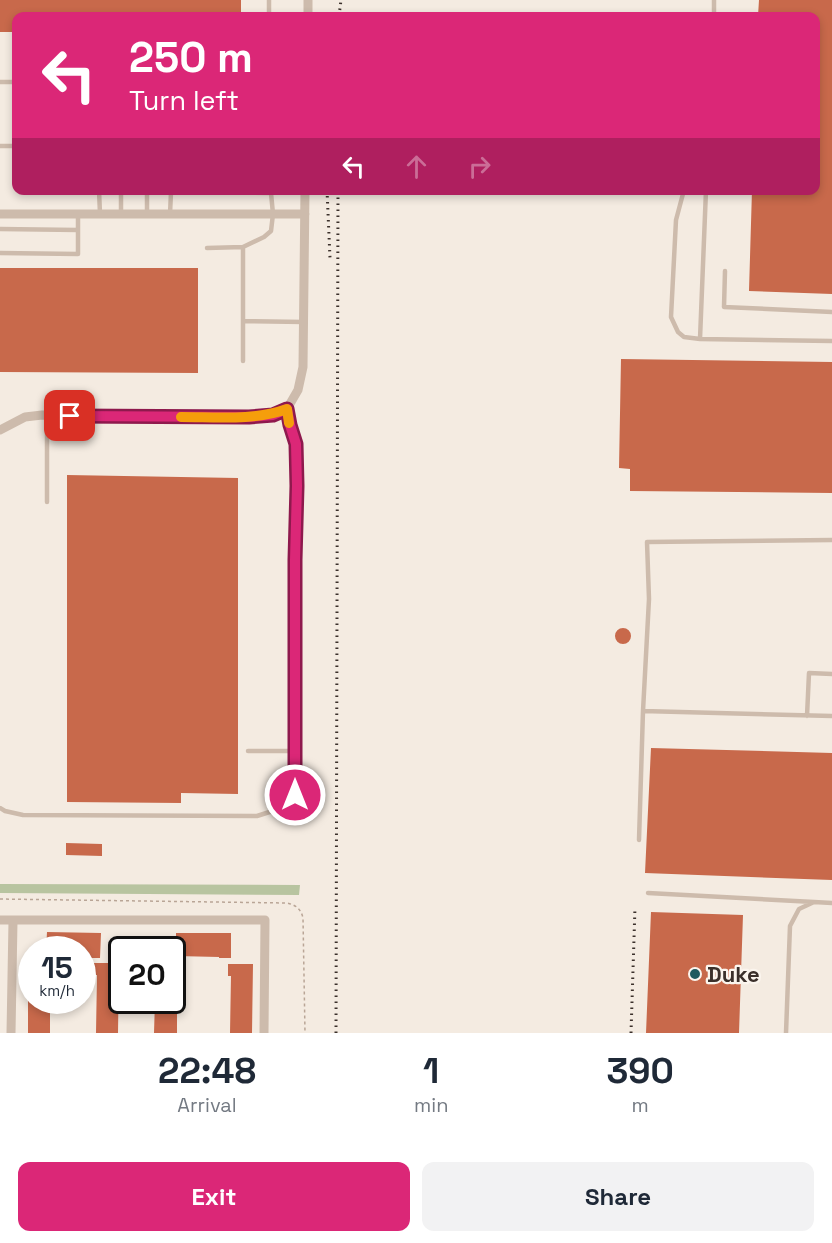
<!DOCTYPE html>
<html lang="en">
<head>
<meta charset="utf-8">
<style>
  :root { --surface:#fff; --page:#f2f2f3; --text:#1f2937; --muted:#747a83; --accent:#db2777 }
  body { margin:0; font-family:"Space Grotesk",sans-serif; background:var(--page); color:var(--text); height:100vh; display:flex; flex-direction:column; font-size:22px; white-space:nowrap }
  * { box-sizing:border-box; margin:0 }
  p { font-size:20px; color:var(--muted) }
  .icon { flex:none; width:33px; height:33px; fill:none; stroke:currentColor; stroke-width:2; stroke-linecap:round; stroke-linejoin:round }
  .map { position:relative; height:1033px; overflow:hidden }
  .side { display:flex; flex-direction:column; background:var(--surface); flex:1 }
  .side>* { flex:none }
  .guide { position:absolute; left:12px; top:12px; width:808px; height:183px; border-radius:12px; box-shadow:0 3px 9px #0003; background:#db2777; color:#fff; overflow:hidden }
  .speed { position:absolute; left:18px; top:936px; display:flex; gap:12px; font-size:30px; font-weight:700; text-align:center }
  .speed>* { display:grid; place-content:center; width:78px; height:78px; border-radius:50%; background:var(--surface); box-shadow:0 3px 9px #0003; line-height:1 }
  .speed small { font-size:15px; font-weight:400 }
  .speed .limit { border:3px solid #111; border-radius:9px; background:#fff; color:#111 }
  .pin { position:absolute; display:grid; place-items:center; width:51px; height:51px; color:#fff; margin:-26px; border-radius:12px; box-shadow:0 3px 9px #0006 }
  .me { position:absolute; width:66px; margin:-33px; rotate:0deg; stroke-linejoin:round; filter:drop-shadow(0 0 4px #0008) }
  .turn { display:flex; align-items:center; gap:21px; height:126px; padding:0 18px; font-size:27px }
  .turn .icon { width:78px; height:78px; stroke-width:2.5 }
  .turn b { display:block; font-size:42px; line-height:51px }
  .lanes { display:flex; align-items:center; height:57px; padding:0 18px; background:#0003; justify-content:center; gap:30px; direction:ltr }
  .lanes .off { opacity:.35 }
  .eta { display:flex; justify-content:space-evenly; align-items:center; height:102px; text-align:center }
  .eta b { font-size:36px; font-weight:700; line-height:42px }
  .cta { display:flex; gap:12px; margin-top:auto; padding:12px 18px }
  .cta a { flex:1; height:69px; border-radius:12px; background:var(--accent); color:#fff; font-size:24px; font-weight:700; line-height:69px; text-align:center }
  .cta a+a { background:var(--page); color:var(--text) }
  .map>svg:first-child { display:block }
  .green { fill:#b8c4a0 }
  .building { fill:#c8694b }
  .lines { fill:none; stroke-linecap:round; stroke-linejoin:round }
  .path { stroke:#b9a596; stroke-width:1.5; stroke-dasharray:3 3; stroke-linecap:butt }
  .lane { stroke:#cdbbac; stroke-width:4.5 }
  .street { stroke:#cdbbac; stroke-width:9 }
  .rail { stroke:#3b302b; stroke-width:3; stroke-dasharray:1.5 4.5; stroke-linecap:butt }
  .route-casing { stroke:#8e194d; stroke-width:15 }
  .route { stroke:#db2777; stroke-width:10 }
  .slow { stroke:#f59e0b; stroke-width:10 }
  .poi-dot { fill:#1f5a5e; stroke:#fbf5ee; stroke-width:2 }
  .labels { text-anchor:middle; stroke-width:4.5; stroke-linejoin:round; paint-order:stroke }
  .poi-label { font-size:22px; font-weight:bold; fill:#3b302b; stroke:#fbf5ee; text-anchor:start }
</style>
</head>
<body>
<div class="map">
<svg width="832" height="1033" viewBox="0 0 832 1033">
  <rect width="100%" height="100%" fill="#f4ebe1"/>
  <!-- green -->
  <path class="green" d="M0 884 300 885 299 895 0 893Z"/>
  <!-- building -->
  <path class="building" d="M0 0H241V16H16V32H0Z
    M759 0H832V294L749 291 752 190H816V16H758Z
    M0 268H198V373L0 372Z
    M621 359 832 362V493L630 491V469L619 468Z
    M67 475 238 478V794L181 793V803L67 802Z
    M615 636a8 8 0 1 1 16 0a8 8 0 1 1-16 0Z
    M651 748 832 753V880L645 873Z
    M66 843 102 844V856L66 855Z
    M651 912 743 915 739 1033H646Z
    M47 932 101 933 100 958H89V955H82V950H46Z
    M176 933H231V958H219V957L176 956Z
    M94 963H119L118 1033H96L97 975H94Z
    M228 964H253L252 1033H230L231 976H228Z
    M28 1000H50V1033H28Z
    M155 1000H177V1033H154Z"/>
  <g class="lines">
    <!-- path -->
    <path class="path" d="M0 899 287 903C296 905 301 909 303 918L305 1033"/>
    <!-- lane -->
    <path class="lane" d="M269 0V16
      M714 16V0
      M0 82H16
      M0 146H16
      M99 190 100 214
      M121 190V214
      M684 190 676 220 671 317 678 332 684 337 700 339
      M706 190 700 339 832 341
      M147 214V190
      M170 214 171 192 271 193 273 214 271 231 264 237 243 247
      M0 229 78 230
      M207 248 243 247V321L304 322
      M0 253 78 254V214
      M725 271 724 307 832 312
      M243 361V321
      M47 502V415
      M832 540 647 542 649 599 643 711 832 716
      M807 716 809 673 832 674
      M248 751H295
      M0 808 5 811 23 815 257 816 282 808 295 795V560L297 486 296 444 290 425 287 409
      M639 840 643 711
      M648 893 814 902
      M786 1033 790 926 799 909 814 902 832 903"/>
    <!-- street -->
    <path class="street" d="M308 16V0
      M0 214H305
      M0 430 25 417 42 415 249 417 273 415 287 409 298 390 303 367 305 190
      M0 920H265L264 1033
      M11 1033 13 921"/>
    <!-- rail -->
    <path class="rail" d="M339 16 341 0
      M327 190 330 258
      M336 1033 338 190
      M631 1033 635 907"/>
  </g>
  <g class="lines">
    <defs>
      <path id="route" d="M70 416 249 417 273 415 287 409 290 425 296 444 297 486 295 560V795"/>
    </defs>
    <!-- route casing -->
    <use href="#route" class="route-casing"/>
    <!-- route -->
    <use href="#route" class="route"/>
    <!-- slow -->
    <path class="slow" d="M181 417C216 417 254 421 287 409L289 423"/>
  </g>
  <!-- markers -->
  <circle class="poi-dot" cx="695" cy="974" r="6"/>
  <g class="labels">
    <!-- poi labels -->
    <g class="poi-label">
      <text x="707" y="982">Duke</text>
    </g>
  </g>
</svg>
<div class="speed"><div>15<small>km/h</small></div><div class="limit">20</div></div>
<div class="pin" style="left:70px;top:416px;background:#d93025"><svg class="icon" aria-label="arrive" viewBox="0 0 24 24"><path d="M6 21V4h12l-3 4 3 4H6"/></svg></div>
<svg class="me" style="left:295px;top:795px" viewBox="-20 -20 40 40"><circle r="17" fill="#db2777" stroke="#fff" stroke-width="3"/><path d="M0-11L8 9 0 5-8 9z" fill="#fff"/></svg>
<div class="guide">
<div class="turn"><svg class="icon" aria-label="left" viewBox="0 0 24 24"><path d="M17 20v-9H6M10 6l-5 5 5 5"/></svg><div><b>250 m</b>Turn left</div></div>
<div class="lanes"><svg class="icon" aria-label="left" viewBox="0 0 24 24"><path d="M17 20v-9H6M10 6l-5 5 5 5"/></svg><svg class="icon off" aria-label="ahead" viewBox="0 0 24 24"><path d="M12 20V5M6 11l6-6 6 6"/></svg><svg class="icon off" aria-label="right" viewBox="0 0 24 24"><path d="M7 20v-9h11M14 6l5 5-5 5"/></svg></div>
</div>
</div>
<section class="side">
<div class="eta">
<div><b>22:48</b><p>Arrival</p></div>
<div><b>1</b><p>min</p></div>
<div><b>390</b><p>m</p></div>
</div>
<div class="cta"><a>Exit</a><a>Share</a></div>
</section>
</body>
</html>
